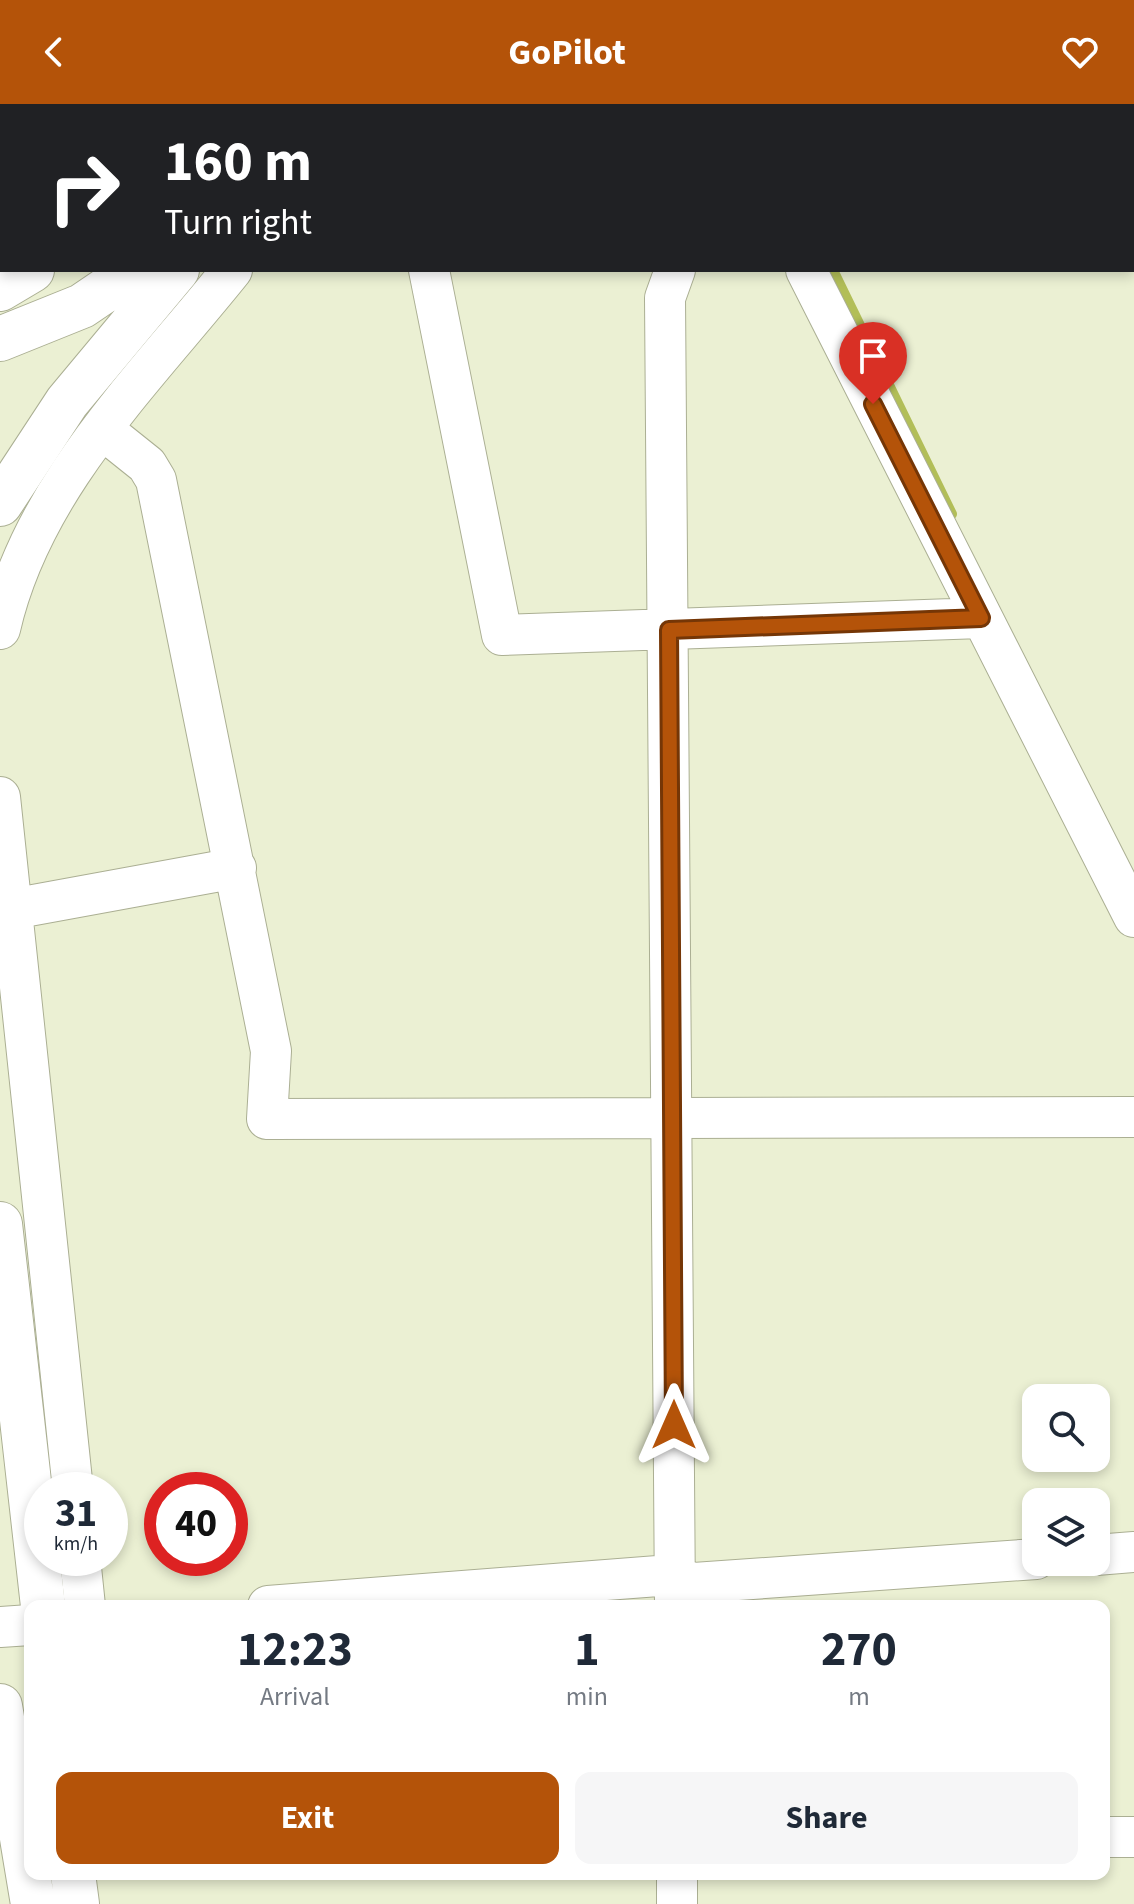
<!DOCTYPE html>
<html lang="en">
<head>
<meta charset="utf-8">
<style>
  :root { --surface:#fff; --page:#f6f6f7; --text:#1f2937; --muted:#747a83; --accent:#b45309 }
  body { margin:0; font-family:"Source Sans 3",sans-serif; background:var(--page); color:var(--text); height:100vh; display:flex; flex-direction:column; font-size:30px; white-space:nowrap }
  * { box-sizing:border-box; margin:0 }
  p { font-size:26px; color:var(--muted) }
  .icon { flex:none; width:44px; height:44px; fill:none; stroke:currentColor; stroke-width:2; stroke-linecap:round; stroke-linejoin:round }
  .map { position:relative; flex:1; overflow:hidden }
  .details { position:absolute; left:24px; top:1496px; width:1086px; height:280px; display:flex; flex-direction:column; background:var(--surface); border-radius:16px; box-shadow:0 4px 12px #0003 }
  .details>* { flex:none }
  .banner { position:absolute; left:0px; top:0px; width:1134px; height:168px; box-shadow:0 4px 12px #0003; background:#202124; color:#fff; overflow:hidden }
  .controls { position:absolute; left:1022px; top:1280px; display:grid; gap:16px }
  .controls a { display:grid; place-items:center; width:88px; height:88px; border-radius:16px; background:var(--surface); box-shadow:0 4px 12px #0003; font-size:40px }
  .speed { position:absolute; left:24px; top:1368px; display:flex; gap:16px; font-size:40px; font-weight:700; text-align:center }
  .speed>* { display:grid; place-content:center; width:104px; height:104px; border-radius:50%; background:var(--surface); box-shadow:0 4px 12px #0003; line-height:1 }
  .speed small { font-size:20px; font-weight:400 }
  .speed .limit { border:12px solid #d22; background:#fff; color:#111 }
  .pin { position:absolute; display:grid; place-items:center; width:68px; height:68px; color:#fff; margin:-82px -34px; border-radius:50% 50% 50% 0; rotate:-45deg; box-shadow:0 0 8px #0007 }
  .pin .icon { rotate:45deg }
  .me { position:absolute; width:88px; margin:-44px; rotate:0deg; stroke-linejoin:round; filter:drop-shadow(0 0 6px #0008) }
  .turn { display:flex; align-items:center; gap:28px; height:168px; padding:0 32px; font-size:36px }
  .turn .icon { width:104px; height:104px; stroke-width:2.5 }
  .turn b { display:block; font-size:56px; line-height:68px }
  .eta { display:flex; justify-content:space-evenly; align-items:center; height:136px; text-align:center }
  .eta b { font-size:48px; font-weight:700; line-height:56px }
  .cta { display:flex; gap:16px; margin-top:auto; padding:16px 32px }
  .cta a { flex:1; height:92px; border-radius:16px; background:var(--accent); color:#fff; font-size:32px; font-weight:700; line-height:92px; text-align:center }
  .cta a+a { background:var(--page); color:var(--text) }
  header { display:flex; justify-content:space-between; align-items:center; height:104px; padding:0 32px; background:var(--accent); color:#fff; font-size:36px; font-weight:700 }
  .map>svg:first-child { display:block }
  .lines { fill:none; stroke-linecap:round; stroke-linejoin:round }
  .stream { stroke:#b2be58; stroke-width:10 }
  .minor-casing { stroke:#abaf93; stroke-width:42 }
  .highway-casing { stroke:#abaf93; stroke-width:46 }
  .minor { stroke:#fff; stroke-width:40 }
  .highway { stroke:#fff; stroke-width:44 }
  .route-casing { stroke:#753606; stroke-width:20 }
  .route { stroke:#b45309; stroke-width:14 }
</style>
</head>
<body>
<header><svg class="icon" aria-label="back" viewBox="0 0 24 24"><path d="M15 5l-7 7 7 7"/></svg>GoPilot<svg class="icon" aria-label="heart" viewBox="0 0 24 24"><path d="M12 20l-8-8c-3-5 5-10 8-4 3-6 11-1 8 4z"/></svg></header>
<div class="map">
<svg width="1134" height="1800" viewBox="0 0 1134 1800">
  <rect width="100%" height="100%" fill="#ebf0d3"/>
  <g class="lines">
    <!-- stream -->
    <path class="stream" d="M749 0 750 2
      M833 166 952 410"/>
    <defs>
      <path id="minor" d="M371 0 375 2
        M719 0 720 2
        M831 0 834 2
        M326 2 327 0
        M999 2 1021 0
        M429 166 502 531 981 514
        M806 166 1134 813
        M102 325 147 361 156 376 271 947 267 1015 1134 1013
        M0 525C32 383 144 276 232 166
        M0 693 73 1386
        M12 805 236 764
        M1096 1451 1134 1448
        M80 1454 85 1502
        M268 1502 658 1472 694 1479 1036 1455
        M675 1502 665 194 675 166
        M0 1523 30 1521
        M1104 1733H1134
        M677 1800V1770"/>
      <path id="highway" d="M64 2 72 0
        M208 2 210 0
        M266 2 267 0
        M0 8H2
        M0 185 32 166
        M0 235 82 202 135 166
        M0 400 67 298 177 166
        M0 1120 43 1502
        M0 1602 33 1800
        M73 1770 77 1800"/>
    </defs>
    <!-- minor casing -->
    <use href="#minor" class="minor-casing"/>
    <!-- highway casing -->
    <use href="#highway" class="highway-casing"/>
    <!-- minor -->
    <use href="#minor" class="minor"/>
    <!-- highway -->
    <use href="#highway" class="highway"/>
  </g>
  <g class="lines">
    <defs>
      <path id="route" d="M674 1321 669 526 981 514 873 300"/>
    </defs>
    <!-- route casing -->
    <use href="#route" class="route-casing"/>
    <!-- route -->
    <use href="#route" class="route"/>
  </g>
</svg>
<div class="controls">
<a><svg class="icon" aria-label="search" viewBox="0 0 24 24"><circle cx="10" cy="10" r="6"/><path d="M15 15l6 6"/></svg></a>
<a><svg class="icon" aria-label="layers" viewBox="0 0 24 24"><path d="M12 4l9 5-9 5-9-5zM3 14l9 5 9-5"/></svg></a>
</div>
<div class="speed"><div>31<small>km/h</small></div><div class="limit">40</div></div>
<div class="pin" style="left:873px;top:300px;background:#d93025"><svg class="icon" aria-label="arrive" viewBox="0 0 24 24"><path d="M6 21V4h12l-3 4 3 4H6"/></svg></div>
<svg class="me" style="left:674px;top:1321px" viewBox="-20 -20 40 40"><path d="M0-17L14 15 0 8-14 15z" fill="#b45309" stroke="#fff" stroke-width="4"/></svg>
<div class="banner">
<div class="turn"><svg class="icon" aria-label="right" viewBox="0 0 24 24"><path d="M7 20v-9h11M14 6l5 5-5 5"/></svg><div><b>160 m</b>Turn right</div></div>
</div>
<section class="details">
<div class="eta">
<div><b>12:23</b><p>Arrival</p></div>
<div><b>1</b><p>min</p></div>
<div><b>270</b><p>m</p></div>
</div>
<div class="cta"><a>Exit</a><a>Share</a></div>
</section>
</div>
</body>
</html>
